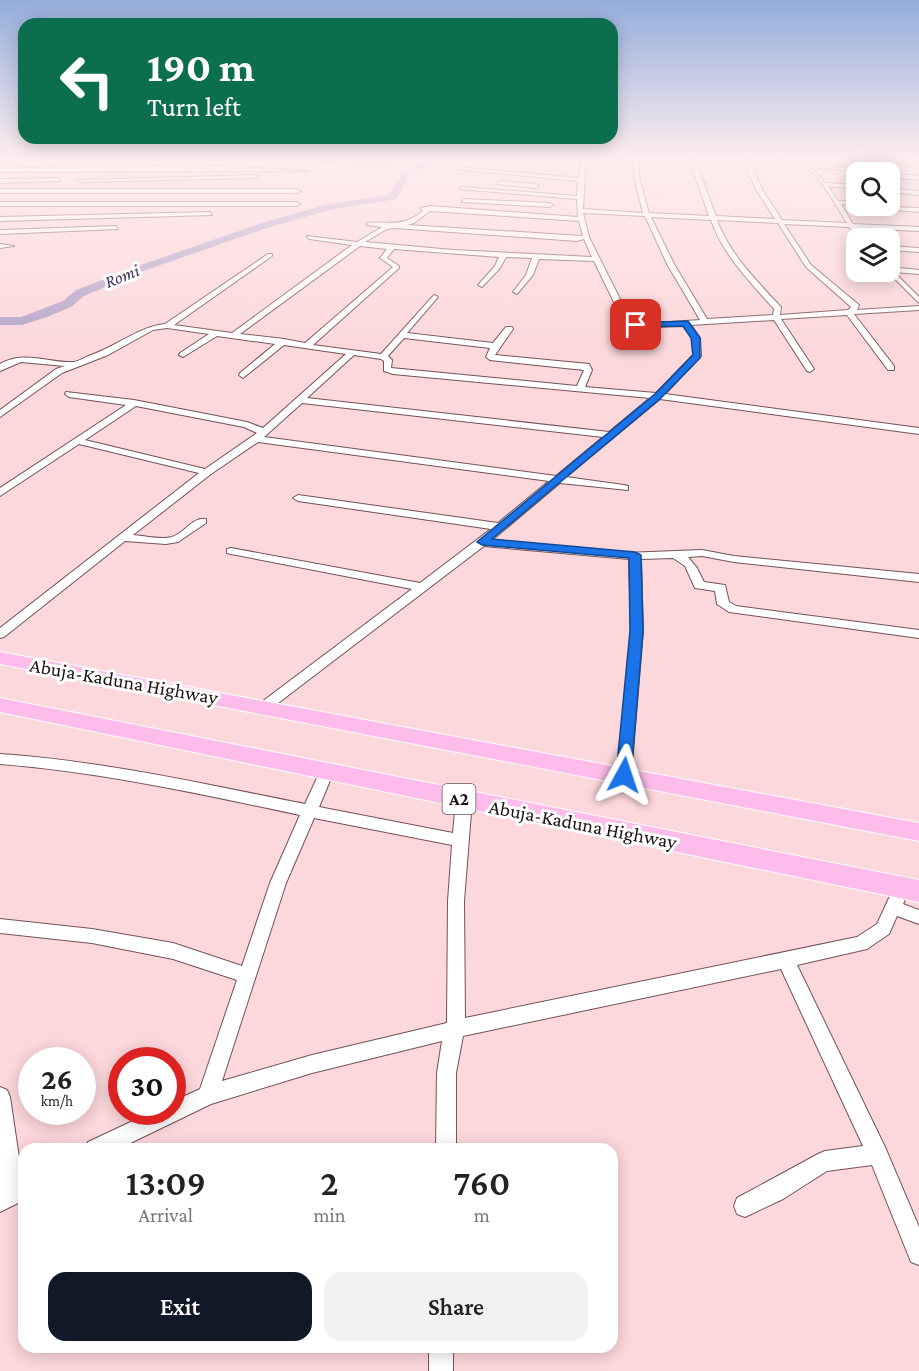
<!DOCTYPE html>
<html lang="en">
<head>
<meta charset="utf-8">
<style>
  :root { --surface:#fff; --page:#f2f2f2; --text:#222; --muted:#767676; --accent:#111827 }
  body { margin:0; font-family:"Crimson Pro",serif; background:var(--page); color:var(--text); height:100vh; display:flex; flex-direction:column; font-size:22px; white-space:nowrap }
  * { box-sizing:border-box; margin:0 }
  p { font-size:20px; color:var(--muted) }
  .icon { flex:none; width:33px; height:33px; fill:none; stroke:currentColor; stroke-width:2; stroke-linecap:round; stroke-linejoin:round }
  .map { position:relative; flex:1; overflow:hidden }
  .details { position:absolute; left:18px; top:1143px; width:600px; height:210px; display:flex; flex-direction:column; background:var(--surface); border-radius:18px; box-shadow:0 3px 15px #0003 }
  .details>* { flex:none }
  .hud { position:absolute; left:18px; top:18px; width:600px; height:126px; border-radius:18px; box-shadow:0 3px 15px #0003; background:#0b6e4f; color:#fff; overflow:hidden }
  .buttons { position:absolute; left:846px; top:162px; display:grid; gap:12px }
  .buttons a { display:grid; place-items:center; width:54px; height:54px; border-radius:12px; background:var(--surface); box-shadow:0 3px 15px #0003; font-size:30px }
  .speed { position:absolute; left:18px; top:1047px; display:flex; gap:12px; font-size:30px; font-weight:700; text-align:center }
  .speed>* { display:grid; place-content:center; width:78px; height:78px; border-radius:50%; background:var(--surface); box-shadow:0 3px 15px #0003; line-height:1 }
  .speed small { font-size:15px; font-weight:400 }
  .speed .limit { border:9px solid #d22; background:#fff; color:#111 }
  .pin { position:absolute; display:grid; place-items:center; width:51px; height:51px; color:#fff; margin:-26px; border-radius:12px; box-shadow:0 3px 9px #0006 }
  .me { position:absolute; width:66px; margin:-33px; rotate:5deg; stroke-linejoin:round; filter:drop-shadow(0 0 4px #0008) }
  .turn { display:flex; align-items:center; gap:21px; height:126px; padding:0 30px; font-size:27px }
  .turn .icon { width:78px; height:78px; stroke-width:2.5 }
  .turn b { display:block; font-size:42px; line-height:51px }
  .eta { display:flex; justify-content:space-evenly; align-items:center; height:102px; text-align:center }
  .eta b { font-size:36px; font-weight:600; line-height:42px }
  .button { display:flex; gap:12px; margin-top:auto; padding:12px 30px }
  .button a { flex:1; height:69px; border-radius:18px; background:var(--accent); color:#fff; font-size:24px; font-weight:600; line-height:69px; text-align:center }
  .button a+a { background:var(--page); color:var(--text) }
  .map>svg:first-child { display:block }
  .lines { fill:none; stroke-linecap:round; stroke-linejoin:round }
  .river { fill:#b3a3c8; fill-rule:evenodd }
  .minor-casing { stroke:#725357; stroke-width:2 }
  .highway-casing { stroke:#fff; stroke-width:2 }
  .minor { fill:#fff; fill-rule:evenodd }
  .highway { fill:#fdbcea; fill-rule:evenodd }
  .route { fill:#1a73e8; stroke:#114b97; stroke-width:1.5 }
  .labels { text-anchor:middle; stroke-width:6; stroke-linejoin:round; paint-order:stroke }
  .far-water-label { font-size:18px; font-style:italic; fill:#452d5e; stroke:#fff }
  .shield { fill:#fff; stroke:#62595a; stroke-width:1.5 }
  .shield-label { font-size:18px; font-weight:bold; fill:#1e1213 }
  .street-label { font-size:20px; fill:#1e1213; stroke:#fff }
</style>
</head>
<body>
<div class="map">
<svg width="919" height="1371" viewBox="0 0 919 1371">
  <rect width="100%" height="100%" fill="#fcd7db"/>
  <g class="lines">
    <!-- river -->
    <path class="river" d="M431 159H443L409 175 397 199 329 210 267 228 143 271 84 296 71 307 47 317 22 325H0V317H21L37 311 63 301 76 290 135 267 259 224 328 204 390 195 402 171Z"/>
    <defs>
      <path id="minor" d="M277 159 390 165 387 167Z
        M580 159H586L583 209 643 213 635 181 632 159H638L640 181 649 213 709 216 689 159H695L716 216 775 219 757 191 742 159H748L763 191 782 220 847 223C836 206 819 172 799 162 793 159 783 162 776 159H802L807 163 866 171V172L811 167 825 183 856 185V189L828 186 838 201 856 202V206L841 204 853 224 919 227V231L856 228 863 238H857L849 227 784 224 811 265 859 305 857 310 919 306V310L854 314 894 366V370H888L847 315 781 319 814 369 810 372 807 371 774 320 691 325 700 338 701 356 665 394 919 428V434L660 399 566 477 624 485 628 486V490L560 483 492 540 625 553 702 550 734 556 919 574V582L734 562 702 556 688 557 697 568 704 582 725 585 729 602 736 606 919 630V638L729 612 717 604 715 591 695 588 685 566 673 558 641 559 643 631 631 775 629 779H619L617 775 631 631 629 559 484 546 269 710H259L257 707 259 704 412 589 231 554 227 553V549L231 548 420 583 491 529 298 501 293 498 298 495 498 523 549 481 258 442 211 474 133 535C145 536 161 540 172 537 185 533 192 517 206 519V523L178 542 166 544 125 541 4 637 0 638V628L199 473 79 444 0 496V488L126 405 69 397 65 394 66 392 134 400 247 422 263 428 346 354 284 345 243 378 239 375 240 373 275 344 217 336 183 357 179 355 180 353 209 334 167 328 153 330 108 355 62 373 0 417V410L56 369 65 366 21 362 0 371V364C24 350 48 363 74 362 79 361 86 357 91 355 117 346 138 327 165 324L268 254H272V256L174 325 232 333 352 245 309 239 307 236 357 242 382 227 367 225V223C392 221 401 228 423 211L421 208 430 206 578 217 577 199 459 189 462 187 577 196 578 181 454 169 457 167 579 178ZM430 211 579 221 583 236 407 225 414 223ZM583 213 645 216 667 264 700 320 655 323 631 321 589 237ZM651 217 711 220C723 255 750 282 774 309L773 315 707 319 674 264ZM717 220 778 223 806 267 851 307 848 310 780 315 781 307C756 280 730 255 717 220ZM395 228 577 241 584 239 592 257 453 250 365 242 387 229ZM360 246 387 249 380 258 393 267 305 343 284 339 240 334ZM394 249 499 257 495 266 478 285 482 287 500 268 506 257 532 258 526 275 513 292 517 294 533 275 539 259 594 261 625 325 655 327 683 326 692 338 693 355 656 393 585 387 592 370 589 364 495 355 513 329 512 327H506L493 343 407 333 438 297 434 295 381 354 313 345 399 268V266L387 258ZM404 338 490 348 486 357 490 360 584 370 577 386 391 368 392 360 388 356ZM354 355 381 359 384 361V371L393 374 650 398 609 432 307 398ZM302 403 603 437 556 476 264 437ZM136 406 244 427 257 433 205 469 85 440Z
        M870 159 919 162V166L873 161Z
        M224 166 309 171 0 172V168Z
        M890 173 919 176V180L890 177Z
        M256 175 258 178 80 182 77 180Z
        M58 178 60 181 0 183V179Z
        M499 181 536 184 539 186 536 188 497 184Z
        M890 188 919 191V195L890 192Z
        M0 189H298L301 191 298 193H0Z
        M464 199 550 203 553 205 550 207 462 202Z
        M0 202H297L300 204 297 206H0Z
        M867 206 919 208V212L870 208Z
        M210 212 212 215 0 221V217Z
        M116 226 118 229 0 234V230Z
        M0 244 14 246 0 248Z
        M890 246 919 248V252L890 250Z
        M890 267 919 270V274L894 272 919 297V303L888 272Z
        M0 754C103 761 204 784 305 804L322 767H332L334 771 319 807 453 833 456 800 459 796H469L472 800 464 901 465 1018 857 937 877 924 896 883 902 881 908 883 910 888 903 904 919 910V924L897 916 889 934 867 949 797 965 885 1147 919 1227V1265L911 1262 872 1165 827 1171 783 1199 745 1217 737 1214 734 1206 737 1198 818 1154 825 1151 863 1146 781 969 463 1036 456 1073V1149H436L437 1073 442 1041 312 1073 211 1104 118 1149H85L88 1142 152 1112H172V1102L200 1089 237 980 173 959 92 943 0 933V919L92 929 173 943 242 966 270 883 300 815C200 794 102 772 0 764ZM314 818 452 845 448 901 447 1023 312 1055 222 1081 286 883Z
        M0 1087 7 1090 10 1097 22 1178 24 1177V1200L0 1212Z
        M429 1347H453V1371H429Z"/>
      <path id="highway" d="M0 652 919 823V841L0 664Z
        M0 698 919 880V902L0 712Z"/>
    </defs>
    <!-- minor casing -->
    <use href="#minor" class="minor-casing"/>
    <!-- highway casing -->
    <use href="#highway" class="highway-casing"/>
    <!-- minor -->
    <use href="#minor" class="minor"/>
    <!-- highway -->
    <use href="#highway" class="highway"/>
  </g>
  <!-- sky -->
  <linearGradient id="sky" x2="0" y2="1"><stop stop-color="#93addb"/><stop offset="0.45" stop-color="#feedef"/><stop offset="1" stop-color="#feedef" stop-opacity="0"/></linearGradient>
  <rect width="919" height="351" fill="url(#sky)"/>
  <!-- route -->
  <path class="route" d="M688 321 700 338V358L661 398 492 539 635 552 641 555 643 631 631 775 624 780 616 775 630 631 629 558 482 545 477 542 655 394 693 355 691 338 683 326 636 327 634 323Z"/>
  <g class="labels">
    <!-- far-water labels -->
    <g class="far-water-label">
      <text transform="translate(122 276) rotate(-22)" y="6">Romi</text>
    </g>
    <!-- shield labels -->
    <rect class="shield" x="442.5" y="784" width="33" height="30" rx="4.5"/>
    <g class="shield-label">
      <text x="459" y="805">A2</text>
    </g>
    <!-- street labels -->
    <g class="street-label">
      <text transform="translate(124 681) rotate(10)" y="7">Abuja-Kaduna Highway</text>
      <text transform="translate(583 824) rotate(11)" y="7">Abuja-Kaduna Highway</text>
    </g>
  </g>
</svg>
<div class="buttons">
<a><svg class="icon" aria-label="search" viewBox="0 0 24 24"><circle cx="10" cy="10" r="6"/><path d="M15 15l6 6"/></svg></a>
<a><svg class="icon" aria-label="layers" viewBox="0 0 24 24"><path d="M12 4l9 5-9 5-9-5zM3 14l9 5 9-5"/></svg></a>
</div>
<div class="speed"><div>26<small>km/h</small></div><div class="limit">30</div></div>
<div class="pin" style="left:636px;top:325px;background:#d93025"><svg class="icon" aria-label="arrive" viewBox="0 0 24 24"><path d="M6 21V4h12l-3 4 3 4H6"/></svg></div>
<svg class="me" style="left:624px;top:775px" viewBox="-20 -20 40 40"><path d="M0-17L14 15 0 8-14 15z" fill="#1a73e8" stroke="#fff" stroke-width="4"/></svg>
<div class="hud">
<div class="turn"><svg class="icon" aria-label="left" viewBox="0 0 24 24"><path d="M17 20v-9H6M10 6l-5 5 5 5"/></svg><div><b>190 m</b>Turn left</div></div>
</div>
<section class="details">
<div class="eta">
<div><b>13:09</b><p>Arrival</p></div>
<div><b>2</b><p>min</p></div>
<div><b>760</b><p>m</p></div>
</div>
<div class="button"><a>Exit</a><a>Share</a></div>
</section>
</div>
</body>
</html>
